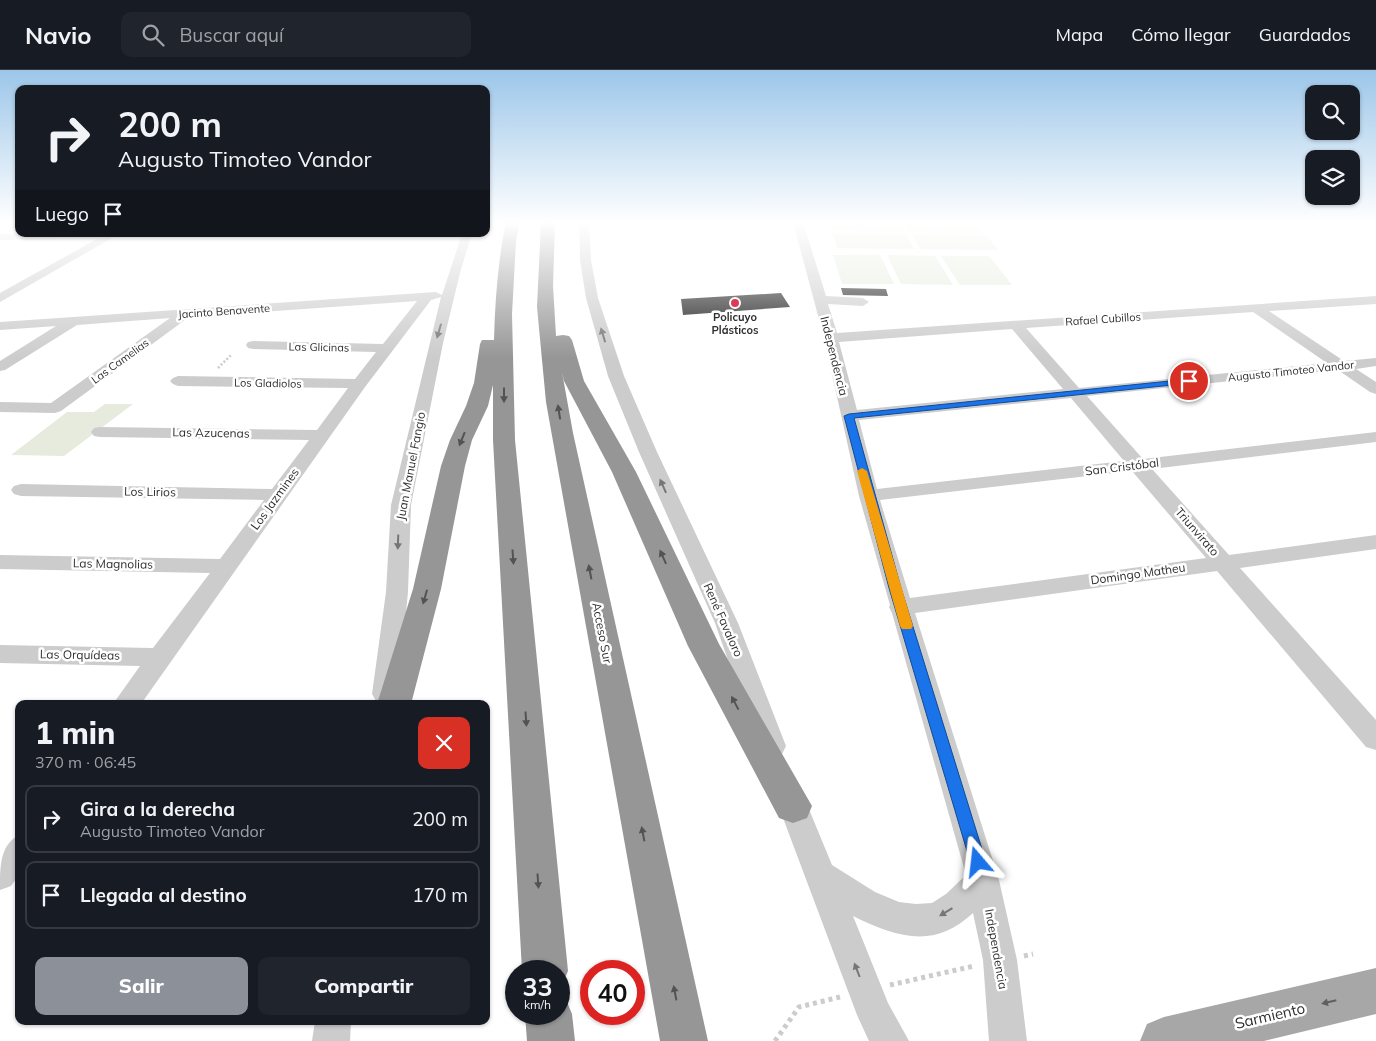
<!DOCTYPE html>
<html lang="es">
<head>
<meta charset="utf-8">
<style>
  :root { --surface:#171b24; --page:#20242c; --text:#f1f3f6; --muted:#9ea1a6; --line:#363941; --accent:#8c9099 }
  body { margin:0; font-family:Mulish,sans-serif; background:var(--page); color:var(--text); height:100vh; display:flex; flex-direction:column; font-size:19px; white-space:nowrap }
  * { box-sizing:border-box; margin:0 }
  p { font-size:16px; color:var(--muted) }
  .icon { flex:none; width:28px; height:28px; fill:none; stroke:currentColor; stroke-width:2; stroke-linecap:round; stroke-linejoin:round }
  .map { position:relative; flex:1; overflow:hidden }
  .sheet { position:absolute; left:15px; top:630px; width:475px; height:325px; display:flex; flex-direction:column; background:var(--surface); border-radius:10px; box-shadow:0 1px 4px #0004 }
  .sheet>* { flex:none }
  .banner { position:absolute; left:15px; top:15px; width:475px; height:152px; border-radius:10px; box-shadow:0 1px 4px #0004; background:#171b24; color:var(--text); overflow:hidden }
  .fabs { position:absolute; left:1305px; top:15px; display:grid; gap:10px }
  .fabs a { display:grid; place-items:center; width:55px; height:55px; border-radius:10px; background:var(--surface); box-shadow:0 1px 4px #0004; font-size:25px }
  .speed { position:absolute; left:505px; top:890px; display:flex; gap:10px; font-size:25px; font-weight:700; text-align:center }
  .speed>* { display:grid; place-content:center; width:65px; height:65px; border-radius:50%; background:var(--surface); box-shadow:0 1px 4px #0004; line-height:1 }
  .speed small { font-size:12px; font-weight:400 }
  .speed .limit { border:8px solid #d22; background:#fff; color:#111 }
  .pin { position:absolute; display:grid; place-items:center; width:42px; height:42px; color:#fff; margin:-21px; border:2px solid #fff; border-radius:50%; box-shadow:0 1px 5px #0007 }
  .me { position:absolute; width:55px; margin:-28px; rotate:343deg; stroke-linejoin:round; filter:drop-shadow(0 0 4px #0008) }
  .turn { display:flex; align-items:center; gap:18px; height:105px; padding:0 20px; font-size:22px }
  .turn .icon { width:65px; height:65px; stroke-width:2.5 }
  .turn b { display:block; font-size:35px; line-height:42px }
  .then { display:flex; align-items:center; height:48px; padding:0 20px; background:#0003; gap:10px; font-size:19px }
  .round { display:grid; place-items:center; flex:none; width:52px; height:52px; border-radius:10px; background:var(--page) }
  .headline { display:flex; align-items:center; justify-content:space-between; height:85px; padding:0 20px }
  h1 { font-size:30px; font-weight:800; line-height:38px }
  .action { display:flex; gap:10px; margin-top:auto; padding:10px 20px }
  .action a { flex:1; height:58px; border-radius:10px; background:var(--accent); color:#fff; font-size:20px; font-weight:800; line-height:58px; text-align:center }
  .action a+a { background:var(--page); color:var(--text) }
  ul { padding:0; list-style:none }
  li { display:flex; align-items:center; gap:15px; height:68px; margin:0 10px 8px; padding:0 10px; border:2px solid var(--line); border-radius:10px }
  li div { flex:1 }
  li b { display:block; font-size:19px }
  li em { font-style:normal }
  header { display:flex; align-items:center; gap:30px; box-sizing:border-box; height:70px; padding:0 25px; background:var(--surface); border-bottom:1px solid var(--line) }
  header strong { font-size:24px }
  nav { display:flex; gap:28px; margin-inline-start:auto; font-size:18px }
  .search { width:350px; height:45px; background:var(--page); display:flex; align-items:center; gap:12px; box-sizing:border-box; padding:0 18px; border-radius:10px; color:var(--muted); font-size:19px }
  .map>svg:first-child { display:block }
  .green { fill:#e6ebdd }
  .building { fill:#161616 }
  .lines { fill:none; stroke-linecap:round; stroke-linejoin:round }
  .path-far1 { stroke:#ccc; stroke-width:2.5; stroke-dasharray:2 2; stroke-linecap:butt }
  .path { stroke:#ccc; stroke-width:5; stroke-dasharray:4 4; stroke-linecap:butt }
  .minor { fill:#ccc; fill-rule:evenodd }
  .major { fill:#a7a7a7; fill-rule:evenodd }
  .highway { fill:#969696; fill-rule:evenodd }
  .oneway { fill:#767676 }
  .oneway2 { fill:#535353 }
  .oneway3 { fill:#5f5f5f }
  .route { fill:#1a73e8; stroke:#114b97 }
  .slow { fill:#f59e0b }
  .poi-dot { fill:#db3b58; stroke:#fff; stroke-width:2 }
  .labels { text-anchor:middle; stroke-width:5; stroke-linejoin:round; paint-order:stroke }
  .far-street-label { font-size:11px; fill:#2f2f2f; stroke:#fff }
  .far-poi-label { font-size:11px; font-weight:bold; fill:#2f2f2f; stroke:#fff }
  .street-label { font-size:12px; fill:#2f2f2f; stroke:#fff }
  .near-street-label { font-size:15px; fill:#2f2f2f; stroke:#fff }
</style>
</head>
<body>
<header>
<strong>Navio</strong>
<div class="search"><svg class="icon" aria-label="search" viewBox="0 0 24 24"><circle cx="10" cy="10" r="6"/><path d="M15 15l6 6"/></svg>Buscar aquí</div>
<nav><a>Mapa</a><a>Cómo llegar</a><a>Guardados</a></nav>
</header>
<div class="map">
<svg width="1376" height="971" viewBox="0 0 1376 971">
  <rect width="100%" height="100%" fill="#fff"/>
  <!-- green -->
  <path class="green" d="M829 152H899L905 162 832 161Z
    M904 152H974L983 163 909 162Z
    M832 163 906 164 914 179 837 178Z
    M912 164 986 165 998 180 920 179Z
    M833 185H880L894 214H842Z
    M887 185 935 186 953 215 901 214Z
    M941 186H989L1012 215H960Z
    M105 334H133L64 386 11 385 67 342H94Z"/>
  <!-- building -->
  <path class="building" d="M841 218 886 219 888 226 843 225Z
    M781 223 790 237 683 245 681 229Z"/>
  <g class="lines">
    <!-- path-far1 -->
    <path class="path-far1" d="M218 298 232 284"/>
    <!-- path -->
    <path class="path" d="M1024 886 1033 884
      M890 915 974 896
      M775 971 799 937 840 927"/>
    <!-- minor -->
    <path class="minor" d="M579 152H589L591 190 598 228 624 306 657 382 738 553 786 676 782 684 772 687 762 684 758 676 715 553 639 382 608 306 586 228 580 190Z
      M793 152H803L826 226 863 228 869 232 863 236 828 234 837 263 1376 226V234L1269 241 1344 291 1376 288V296L1356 299 1376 312V324L1370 322 1338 300 1087 326 1143 389 1376 362V372L1152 399 1229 485 1376 465V479L1240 498 1376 650V680L1366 677 1217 501 915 543 999 810 1017 890 1027 971H989L983 890 973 843C934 880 896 867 853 846L888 933 909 971H869L857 945 774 724 779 715 789 711 799 715 832 795 875 822 899 832 916 834 932 833 946 824 966 805 892 543 889 537 890 535 859 426 824 268ZM1253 242 1327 293 1079 318 1026 258ZM1012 259 1063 319 857 340 839 272ZM1071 328 1124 391 877 419 859 350ZM1132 401 1206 488 910 528 880 430Z
      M0 164H119L0 232V223L97 169 0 170Z
      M462 164H472L461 199 443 273 411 435 408 522 398 624 394 631 386 634 376 631 372 624 386 522 391 435 441 227 431 230 365 317 141 634H113L140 596 0 593V575L153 578 210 503 0 499V485L220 489 264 430 21 426 14 424 11 420 14 416 21 414 272 419 309 370 100 367 94 366 91 362 94 358 100 357 317 360 348 318 178 316 173 314 170 311 173 308 178 306 355 309 376 282 253 279 248 278 246 275 248 272 253 271 383 274 417 231 189 247 61 341 55 343 0 342V332L51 333 170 248 77 255 5 300 0 301V291L56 256 0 260V252L436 222 442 225Z
      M19 765V805L11 816 0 820C0 796 0 775 19 765Z
      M315 951H351L350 971H312Z"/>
    <!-- major -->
    <path class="major" d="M1376 898V944L1264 971H1140L1147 954 1164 947Z"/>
    <!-- highway -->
    <path class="highway" d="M506 152H520L516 171 512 244 515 370 568 901 561 917 559 918V901H522L493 370V315L488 336 472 370 465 396 441 519 411 634H377L413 519 441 396 450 370 466 336 474 313 480 274 482 270H494C495 231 498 190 506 152Z
      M541 152H555L553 216 556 266 563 265 569 266 572 270 584 311 636 402 719 574 812 736 807 748 793 753 779 748 688 576 612 402 564 311 562 302 573 363 708 971H660L546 332 537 237Z
      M559 925 565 927 572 944 575 971H527L525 944H559Z"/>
  </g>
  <!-- one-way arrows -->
  <defs><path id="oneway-solid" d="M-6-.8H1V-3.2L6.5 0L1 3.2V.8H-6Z" transform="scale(1.25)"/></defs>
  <g class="oneway">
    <use href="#oneway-solid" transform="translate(439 261) rotate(106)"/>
    <use href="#oneway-solid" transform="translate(603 265) rotate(-107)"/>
    <use href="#oneway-solid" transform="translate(663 416) rotate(-114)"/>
    <use href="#oneway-solid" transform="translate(398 472) rotate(92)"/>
    <use href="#oneway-solid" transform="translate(946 842) rotate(149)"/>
    <use href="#oneway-solid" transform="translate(857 900) rotate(-111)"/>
  </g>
  <g class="oneway2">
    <use href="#oneway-solid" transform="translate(504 325) rotate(90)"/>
    <use href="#oneway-solid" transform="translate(559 342) rotate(-99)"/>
    <use href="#oneway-solid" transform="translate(462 369) rotate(112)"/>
    <use href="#oneway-solid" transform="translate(513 487) rotate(86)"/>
    <use href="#oneway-solid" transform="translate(663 487) rotate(-114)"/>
    <use href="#oneway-solid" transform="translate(590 502) rotate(-101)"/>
    <use href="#oneway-solid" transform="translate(425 527) rotate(106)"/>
    <use href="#oneway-solid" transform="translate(735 633) rotate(-118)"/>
    <use href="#oneway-solid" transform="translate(526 649) rotate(86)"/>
    <use href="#oneway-solid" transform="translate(643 764) rotate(-101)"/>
    <use href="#oneway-solid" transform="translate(538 811) rotate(86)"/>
    <use href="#oneway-solid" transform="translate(675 923) rotate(-101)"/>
  </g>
  <use class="oneway3" href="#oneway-solid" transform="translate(1329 932) rotate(167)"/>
  <!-- sky -->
  <linearGradient id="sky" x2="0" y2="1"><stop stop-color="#9cc6e9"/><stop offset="0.53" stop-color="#fff"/><stop offset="1" stop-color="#fff" stop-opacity="0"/></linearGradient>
  <rect width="1376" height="288" fill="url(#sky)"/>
  <!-- route -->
  <path class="route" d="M1189 309H1192V313L854 348 901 518 986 792 983 798 978 800 972 798 889 518 844 346 849 344Z"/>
  <!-- slow -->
  <path class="slow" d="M862 398 867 401 913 556 911 559H902L900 556 857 401Z"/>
  <!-- markers -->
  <circle class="poi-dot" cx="735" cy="233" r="5"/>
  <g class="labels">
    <!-- far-street labels -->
    <g class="far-street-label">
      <text transform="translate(224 241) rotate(-4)" y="4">Jacinto Benavente</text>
      <text transform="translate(1103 249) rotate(-4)" y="4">Rafael Cubillos</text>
      <text transform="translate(319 277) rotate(1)" y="4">Las Glicinas</text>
      <text transform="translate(120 291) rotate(-36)" y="4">Las Camelias</text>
      <text transform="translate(1291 301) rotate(-6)" y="4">Augusto Timoteo Vandor</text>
      <text transform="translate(268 313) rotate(1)" y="4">Los Gladiolos</text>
    </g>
    <!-- far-poi labels -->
    <g class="far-poi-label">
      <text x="735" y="251">Policuyo<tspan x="735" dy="13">Plásticos</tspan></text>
    </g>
    <!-- street labels -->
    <g class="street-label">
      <text transform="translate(834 286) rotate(76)" y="4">Independencia</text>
      <text transform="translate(211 363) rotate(1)" y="4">Las Azucenas</text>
      <text transform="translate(411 396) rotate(-79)" y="4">Juan Manuel Fangio</text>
      <text transform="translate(1122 397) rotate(-7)" y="4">San Cristóbal</text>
      <text transform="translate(150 422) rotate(1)" y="4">Los Lirios</text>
      <text transform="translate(275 429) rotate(-54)" y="4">Los Jazmines</text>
      <text transform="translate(1197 462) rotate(49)" y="4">Triunvirato</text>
      <text transform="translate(113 494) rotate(1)" y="4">Las Magnolias</text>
      <text transform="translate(1138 504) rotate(-8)" y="4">Domingo Matheu</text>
      <text transform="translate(723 550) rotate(66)" y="4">René Favaloro</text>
      <text transform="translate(602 563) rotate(79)" y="4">Acceso Sur</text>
      <text transform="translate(80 585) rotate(1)" y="4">Las Orquídeas</text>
      <text transform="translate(996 879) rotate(80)" y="4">Independencia</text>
    </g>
    <!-- near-street labels -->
    <g class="near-street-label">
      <text transform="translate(1270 946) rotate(-13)" y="5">Sarmiento</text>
    </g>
  </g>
</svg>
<div class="fabs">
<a><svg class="icon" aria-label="search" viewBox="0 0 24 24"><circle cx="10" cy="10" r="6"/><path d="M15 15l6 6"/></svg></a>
<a><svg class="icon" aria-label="layers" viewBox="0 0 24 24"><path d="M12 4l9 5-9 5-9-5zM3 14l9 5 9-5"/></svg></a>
</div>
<div class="speed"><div>33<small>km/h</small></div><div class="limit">40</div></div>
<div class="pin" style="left:1189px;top:311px;background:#d93025"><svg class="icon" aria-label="arrive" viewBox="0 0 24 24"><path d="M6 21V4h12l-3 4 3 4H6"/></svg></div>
<svg class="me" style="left:978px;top:792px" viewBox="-20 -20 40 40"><path d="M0-17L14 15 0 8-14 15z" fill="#1a73e8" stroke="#fff" stroke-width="4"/></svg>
<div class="banner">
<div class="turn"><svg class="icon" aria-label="right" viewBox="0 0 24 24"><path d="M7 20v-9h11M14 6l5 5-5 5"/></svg><div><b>200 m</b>Augusto Timoteo Vandor</div></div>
<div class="then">Luego<svg class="icon" aria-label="arrive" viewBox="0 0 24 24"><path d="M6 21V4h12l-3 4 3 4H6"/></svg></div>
</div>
<section class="sheet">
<div class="headline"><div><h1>1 min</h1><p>370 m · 06:45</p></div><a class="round" style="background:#d93025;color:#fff"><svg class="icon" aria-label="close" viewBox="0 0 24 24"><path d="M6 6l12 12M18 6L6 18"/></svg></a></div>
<ul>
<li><svg class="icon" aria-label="right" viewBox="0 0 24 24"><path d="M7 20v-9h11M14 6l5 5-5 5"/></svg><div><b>Gira a la derecha</b><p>Augusto Timoteo Vandor</p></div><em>200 m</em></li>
<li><svg class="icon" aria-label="arrive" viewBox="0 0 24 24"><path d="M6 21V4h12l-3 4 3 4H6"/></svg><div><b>Llegada al destino</b></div><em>170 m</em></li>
</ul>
<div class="action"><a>Salir</a><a>Compartir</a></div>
</section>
</div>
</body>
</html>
